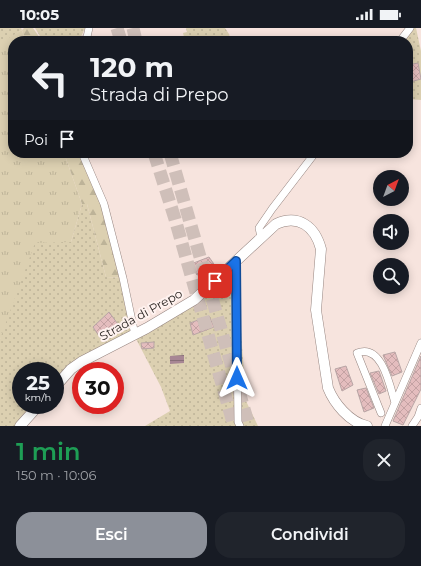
<!DOCTYPE html>
<html lang="it">
<head>
<meta charset="utf-8">
<style>
  :root { --surface:#171b24; --page:#20242c; --text:#f1f3f6; --muted:#9ea1a6; --accent:#8c9099 }
  body { margin:0; font-family:Montserrat,sans-serif; background:var(--page); color:var(--text); height:100vh; display:flex; flex-direction:column; font-size:15px; white-space:nowrap }
  * { box-sizing:border-box; margin:0 }
  p { font-size:13px; color:var(--muted) }
  .icon { flex:none; width:22px; height:22px; fill:none; stroke:currentColor; stroke-width:2; stroke-linecap:round; stroke-linejoin:round }
  .map { position:relative; height:398px; overflow:hidden }
  .drawer { display:flex; flex-direction:column; background:var(--surface); flex:1 }
  .drawer>* { flex:none }
  .banner { position:absolute; left:8px; top:8px; width:405px; height:122px; border-radius:16px; box-shadow:0 2px 10px #0003; background:#171b24; color:var(--text); overflow:hidden }
  .needle { width:26px; rotate:41deg }
  .fabs { position:absolute; left:373px; top:142px; display:grid; gap:8px }
  .fabs a { display:grid; place-items:center; width:36px; height:36px; border-radius:50%; background:var(--surface); box-shadow:0 2px 10px #0003; font-size:20px }
  .speed { position:absolute; left:12px; top:334px; display:flex; gap:8px; font-size:20px; font-weight:700; text-align:center }
  .speed>* { display:grid; place-content:center; width:52px; height:52px; border-radius:50%; background:var(--surface); box-shadow:0 2px 10px #0003; line-height:1 }
  .speed small { font-size:10px; font-weight:400 }
  .speed .limit { border:6px solid #d22; background:#fff; color:#111 }
  .pin { position:absolute; display:grid; place-items:center; width:34px; height:34px; color:#fff; margin:-17px; border-radius:8px; box-shadow:0 2px 6px #0006 }
  .me { position:absolute; width:44px; margin:-22px; rotate:0deg; stroke-linejoin:round; filter:drop-shadow(0 0 3px #0008) }
  .turn { display:flex; align-items:center; gap:14px; height:84px; padding:0 16px; font-size:18px }
  .turn .icon { width:52px; height:52px; stroke-width:2.5 }
  .turn b { display:block; font-size:28px; line-height:34px }
  .then { display:flex; align-items:center; height:38px; padding:0 16px; background:#0003; gap:8px; font-size:15px }
  .round { display:grid; place-items:center; flex:none; width:42px; height:42px; border-radius:16px; background:var(--page) }
  .overview { display:flex; align-items:center; justify-content:space-between; height:68px; padding:0 16px }
  h1 { font-size:24px; font-weight:600; line-height:30px; color:#1e9e55 }
  .button { display:flex; gap:8px; margin-top:auto; padding:8px 16px }
  .button a { flex:1; height:46px; border-radius:16px; background:var(--accent); color:#fff; font-size:16px; font-weight:600; line-height:46px; text-align:center }
  .button a+a { background:var(--page); color:var(--text) }
  .status { display:flex; justify-content:space-between; align-items:center; height:28px; padding:0 20px; background:var(--surface); direction:ltr }
  .status svg { height:11px; fill:currentColor }
  .map>svg:first-child { display:block }
  .grass { fill:url(#grass-tufts) }
  .forest { fill:url(#forest-firs) }
  .garden { fill:url(#garden-dots) }
  .water { fill:url(#water-rules) }
  .building { fill:url(#building-cross-hatch); stroke:#b8a5a5 }
  .lines { fill:none; stroke-linecap:round; stroke-linejoin:round }
  .highway-tunnel { stroke:#cfbfb9; stroke-width:13; stroke-dasharray:13 6; stroke-linecap:butt }
  .street-casing { stroke:#968580; stroke-width:8 }
  .secondary-casing { stroke:#968580; stroke-width:11 }
  .street { stroke:#fff; stroke-width:7 }
  .secondary { stroke:#fff; stroke-width:10 }
  .route-casing { stroke:#114b97; stroke-width:10 }
  .route { stroke:#1a73e8; stroke-width:7 }
  .labels { text-anchor:middle; stroke-width:4; stroke-linejoin:round; paint-order:stroke }
  .street-label { font-size:12px; fill:#2f2926; stroke:#fff3f0 }
</style>
</head>
<body>
<div class="status"><b>10:05</b><svg viewBox="0 0 49 12"><path d="M0 12V9h3v3zM5 12V6h3v6zM10 12V3h3v9zM15 12V0h3v12zM26 1h20v11H26zM47 4h2v5h-2z"/></svg></div>
<div class="map">
<svg width="421" height="398" viewBox="0 0 421 398">
  <defs>
    <pattern id="grass-tufts" width="24" height="20" patternUnits="userSpaceOnUse"><rect width="24" height="20" fill="#dcd0b1"/><path d="M3 7l-1-3M5 7V3M7 7l1-3M15 17l-1-3M17 17v-4M19 17l1-3" fill="none" stroke="#bdb398"/></pattern>
    <pattern id="forest-firs" width="22" height="20" patternUnits="userSpaceOnUse"><rect width="22" height="20" fill="#dcd0b1"/><path d="M5 1l3.5 6h-7zM16 11l3.5 6h-7z" fill="#bdb398"/></pattern>
    <pattern id="garden-dots" width="8" height="8" patternUnits="userSpaceOnUse"><rect width="8" height="8" fill="#dcd0b1"/><path d="M2 2h.1M6 6h.1" fill="none" stroke="#bdb398" stroke-width="1.8" stroke-linecap="round"/></pattern>
    <pattern id="water-rules" width="6" height="5" patternUnits="userSpaceOnUse"><rect width="6" height="5" fill="#a78694"/><path d="M0 2.5h6" fill="none" stroke="#886e79"/></pattern>
    <pattern id="building-cross-hatch" width="8" height="8" patternUnits="userSpaceOnUse"><rect width="8" height="8" fill="#e4bdbe"/><path d="M0 0l8 8M0 8l8-8" fill="none" stroke="#c4a2a3"/></pattern>
  </defs>
  <rect width="100%" height="100%" fill="#f7e4de"/>
  <!-- grass -->
  <path class="grass" d="M22 2 25 13H13V125H64L82 176 71 214 0 311V14Z"/>
  <!-- forest -->
  <path class="forest" d="M24 0H33L42 13H25L22 2Z
    M64 125H82L104 176 123 250 106 249 87 176H82Z"/>
  <!-- garden -->
  <path class="garden" d="M0 0H21L22 2 0 15Z
    M35 0H85L81 9 76 13H43Z
    M186 0H225L229 6 231 13H185L183 5 187 4Z
    M410 0H416L421 23V72L408 71V13H400Z
    M82 176H87L106 249 123 250 135 307 194 272 236 233 246 373 258 398H145L170 383 161 359 134 307 81 334 55 359V343H21V377H39L20 398H0V311L35 215 71 214Z"/>
  <!-- water -->
  <path class="water" d="M184 327V335L170 336V328Z"/>
  <!-- building -->
  <path class="building" d="M418 35 421 51 410 54 408 37Z
    M209 229 216 239 197 247 191 236Z
    M109 284 120 299 101 311 93 299Z
    M209 288 214 299 193 307 190 295Z
    M154 314V320L142 321 141 315Z
    M395 324 402 344 392 348 383 327Z
    M421 328V361L403 397 393 393Z
    M346 338 353 357 342 363 335 341Z
    M379 343 386 363 379 366 370 345Z
    M366 360 374 380 364 384 357 362Z"/>
  <g class="lines">
    <!-- highway-tunnel -->
    <path class="highway-tunnel" d="M117 0 121 13
      M133 0 136 13
      M154 125 175 191 234 398
      M170 125 249 398"/>
    <defs>
      <path id="street" d="M83 13 87 9 89 0
        M400 13 410 0
        M82 125 104 176 123 250 135 307
        M261 209 259 200 272 181 315 125
        M236 233 238 394 240 398
        M381 385 357 325C382 315 390 358 395 375
        M385 398 421 315
        M412 398 418 389 421 380"/>
      <path id="secondary" d="M55 359 71 341 81 334 147 300 194 272 276 196C298 186 315 198 321 221L316 282 328 360C334 375 349 394 367 398
        M20 398 39 377"/>
    </defs>
    <!-- street casing -->
    <use href="#street" class="street-casing"/>
    <!-- secondary casing -->
    <use href="#secondary" class="secondary-casing"/>
    <!-- street -->
    <use href="#street" class="street"/>
    <!-- secondary -->
    <use href="#secondary" class="secondary"/>
  </g>
  <g class="lines">
    <defs>
      <path id="route" d="M215 253 236 233 237 350"/>
    </defs>
    <!-- route casing -->
    <use href="#route" class="route-casing"/>
    <!-- route -->
    <use href="#route" class="route"/>
  </g>
  <g class="labels">
    <!-- street labels -->
    <g class="street-label">
      <text transform="translate(141 287) rotate(-29)" y="4">Strada di Prepo</text>
    </g>
  </g>
</svg>
<div class="fabs">
<a><svg class="needle" viewBox="-14 -14 28 28"><path d="M0-13l5 13h-10z" fill="#e53935"/><path d="M0 13l5-13h-10z" fill="#9ea1a6"/></svg></a>
<a><svg class="icon" aria-label="sound" viewBox="0 0 24 24"><path d="M4 9h4l5-4v14l-5-4H4zM17 9q2 3 0 6"/></svg></a>
<a><svg class="icon" aria-label="search" viewBox="0 0 24 24"><circle cx="10" cy="10" r="6"/><path d="M15 15l6 6"/></svg></a>
</div>
<div class="speed"><div>25<small>km/h</small></div><div class="limit">30</div></div>
<div class="pin" style="left:215px;top:253px;background:#d93025"><svg class="icon" aria-label="arrive" viewBox="0 0 24 24"><path d="M6 21V4h12l-3 4 3 4H6"/></svg></div>
<svg class="me" style="left:237px;top:350px" viewBox="-20 -20 40 40"><path d="M0-17L14 15 0 8-14 15z" fill="#1a73e8" stroke="#fff" stroke-width="4"/></svg>
<div class="banner">
<div class="turn"><svg class="icon" aria-label="left" viewBox="0 0 24 24"><path d="M17 20v-9H6M10 6l-5 5 5 5"/></svg><div><b>120 m</b>Strada di Prepo</div></div>
<div class="then">Poi<svg class="icon" aria-label="arrive" viewBox="0 0 24 24"><path d="M6 21V4h12l-3 4 3 4H6"/></svg></div>
</div>
</div>
<section class="drawer">
<div class="overview"><div><h1>1 min</h1><p>150 m · 10:06</p></div><a class="round"><svg class="icon" aria-label="close" viewBox="0 0 24 24"><path d="M6 6l12 12M18 6L6 18"/></svg></a></div>
<div class="button"><a>Esci</a><a>Condividi</a></div>
</section>
</body>
</html>
